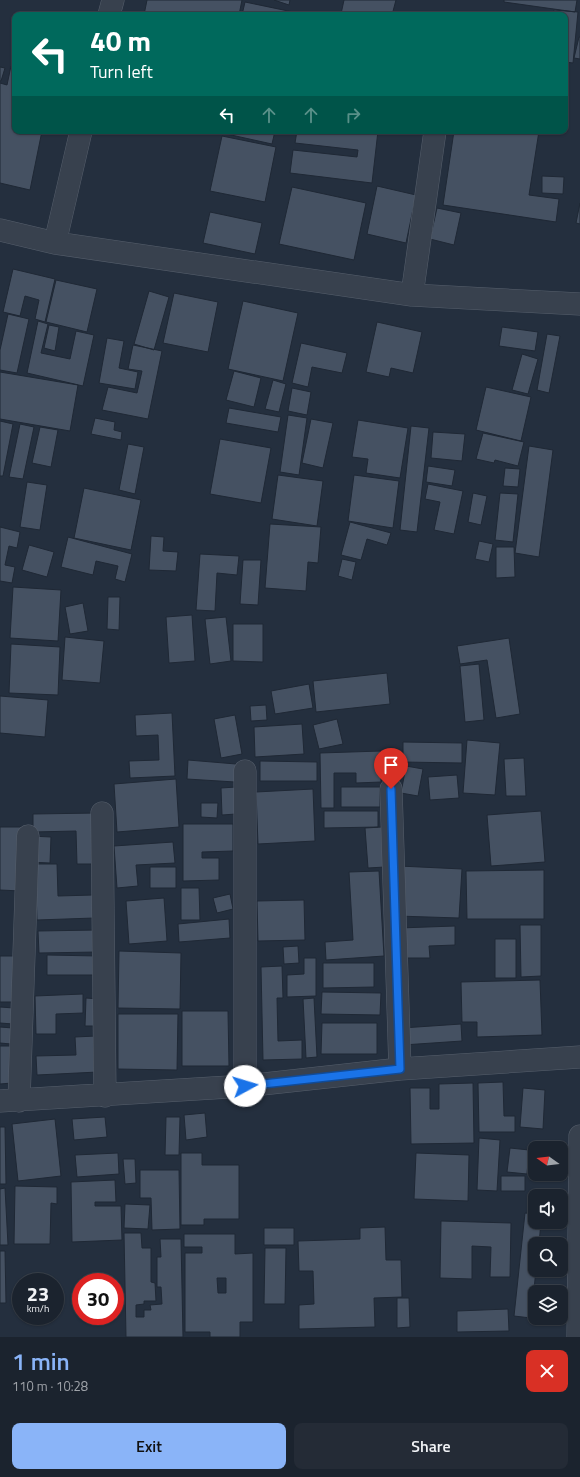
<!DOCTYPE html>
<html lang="en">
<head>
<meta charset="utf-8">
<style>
  :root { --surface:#1b232e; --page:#242b36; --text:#f1f3f6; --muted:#a0a4aa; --line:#39404a; --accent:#8ab4f8 }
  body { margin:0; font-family:"Titillium Web",sans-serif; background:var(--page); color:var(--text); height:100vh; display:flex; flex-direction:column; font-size:15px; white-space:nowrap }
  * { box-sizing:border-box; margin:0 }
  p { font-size:13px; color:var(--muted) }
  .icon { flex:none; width:22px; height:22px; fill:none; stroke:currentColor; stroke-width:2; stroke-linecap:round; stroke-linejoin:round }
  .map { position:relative; height:1337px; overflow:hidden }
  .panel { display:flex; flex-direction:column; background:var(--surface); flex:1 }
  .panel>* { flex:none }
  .top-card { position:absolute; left:12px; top:12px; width:556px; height:122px; border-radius:8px; box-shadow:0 1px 3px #0004,0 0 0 1px var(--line); background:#00695c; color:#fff; overflow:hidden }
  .needle { width:26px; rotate:284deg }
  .buttons { position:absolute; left:528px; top:1141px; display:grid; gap:8px }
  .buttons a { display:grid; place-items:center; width:40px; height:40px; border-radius:8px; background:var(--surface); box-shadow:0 1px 3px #0004,0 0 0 1px var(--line); font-size:20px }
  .speed { position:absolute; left:12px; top:1273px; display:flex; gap:8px; font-size:20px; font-weight:700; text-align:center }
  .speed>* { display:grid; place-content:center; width:52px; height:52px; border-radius:50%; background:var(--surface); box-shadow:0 1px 3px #0004,0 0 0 1px var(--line); line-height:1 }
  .speed small { font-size:10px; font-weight:400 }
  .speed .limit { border:6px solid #d22; background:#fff; color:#111 }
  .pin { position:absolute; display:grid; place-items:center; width:34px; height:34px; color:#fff; margin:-41px -17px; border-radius:50% 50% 50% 0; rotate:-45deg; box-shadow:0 0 4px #0007 }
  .pin .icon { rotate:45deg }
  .me { position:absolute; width:44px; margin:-22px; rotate:84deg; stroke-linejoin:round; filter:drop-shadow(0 0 3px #0008) }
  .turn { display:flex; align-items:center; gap:14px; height:84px; padding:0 12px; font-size:18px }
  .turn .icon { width:52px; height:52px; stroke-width:2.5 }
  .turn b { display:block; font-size:28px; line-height:34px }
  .lanes { display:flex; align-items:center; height:38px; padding:0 12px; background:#0003; justify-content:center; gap:20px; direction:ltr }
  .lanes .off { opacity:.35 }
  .round { display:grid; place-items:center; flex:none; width:42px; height:42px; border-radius:8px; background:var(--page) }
  .head { display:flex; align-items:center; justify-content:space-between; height:68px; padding:0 12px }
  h1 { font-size:24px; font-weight:600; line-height:30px; color:var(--accent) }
  .cta { display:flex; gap:8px; margin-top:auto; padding:8px 12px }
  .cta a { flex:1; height:46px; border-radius:8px; background:var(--accent); color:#111; font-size:16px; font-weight:600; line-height:46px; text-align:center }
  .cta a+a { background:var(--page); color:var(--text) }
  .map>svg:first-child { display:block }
  .building { fill:#455162; stroke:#1f2835; fill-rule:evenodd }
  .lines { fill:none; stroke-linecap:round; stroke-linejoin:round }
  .minor-casing { stroke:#565f6c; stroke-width:23 }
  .minor { stroke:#38414e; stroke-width:22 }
  .route-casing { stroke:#114b97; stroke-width:10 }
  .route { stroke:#1a73e8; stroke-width:7 }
</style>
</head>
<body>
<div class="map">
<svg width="580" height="1337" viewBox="0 0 580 1337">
  <rect width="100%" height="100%" fill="#242f3e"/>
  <!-- building -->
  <path class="building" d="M147 0H242L239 15H144Z
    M274 0H290L289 5Z
    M344 0H396L392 15H346L341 14Z
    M504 0H577L575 12 504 2Z
    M245 2 293 12 292 15H242Z
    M554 10 578 12 573 63 565 62V15H553Z
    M579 37H580V59L574 58Z
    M11 66 15 67V131H42L30 190 0 183V83L7 85Z
    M0 67 5 68 1 81H0Z
    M213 131H275L272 144Z
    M297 131H378L372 183 290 173 293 150 357 157 358 150 295 143Z
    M407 131H429L428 136Z
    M454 131H539L529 195 559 199 556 222 443 205Z
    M222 136 276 147 265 202 210 191Z
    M542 176 564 177 563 194 542 193Z
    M377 186 416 195 406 243 367 234Z
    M292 187 366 203 354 260 279 244Z
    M580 203V224L576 223Z
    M437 208 461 213 454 245 430 239Z
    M210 212 262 223 255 254 203 243Z
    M13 269 55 279 45 322 35 319 39 300 25 296 20 316 3 312Z
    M56 280 97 289 87 332 46 322Z
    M149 291 169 297 154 350 134 344Z
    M174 293 218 302 208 352 163 343Z
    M243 301 298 313 283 381 228 369Z
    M8 314 29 319 17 373 0 370V350Z
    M38 321 48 324 41 353 70 359 76 331 94 335 83 386 27 373Z
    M377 322 422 332 413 373 391 368 389 377 366 372Z
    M49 325 59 327 55 351 44 348Z
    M502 327 538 332 535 351 499 346Z
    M547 334 560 336 549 393 537 390Z
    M107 338 124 341 119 368 138 372 135 389 99 383Z
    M301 343 347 353 342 373 312 367 308 387 292 383Z
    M133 345 162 351 148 419 102 410 108 387 137 393 142 371 128 369Z
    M522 354 538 359 528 394 512 390Z
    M234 371 261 378 254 407 226 400Z
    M0 372 78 385 70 431 0 419Z
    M273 380 286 384 279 412 265 409Z
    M486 387 531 397 521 441 476 430Z
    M292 388 311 392 307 415 288 411Z
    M229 408 281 417 278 432 226 423Z
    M288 415 307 418 299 475 280 472Z
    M95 418 115 422 114 430 122 432 121 440 91 434Z
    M311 419 333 423 323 468 302 463Z
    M358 420 408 428 400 478 366 473 368 459 352 457Z
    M0 421 13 424 3 476H0Z
    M20 424 34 427 23 479 9 477Z
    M411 426 429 428 417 532 400 530Z
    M40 427 58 430 51 467 32 463Z
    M433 432 465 434 462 461 431 458Z
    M483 433 524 442 518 466 495 460 494 463 476 459Z
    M220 439 271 448 261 503 210 494Z
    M128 444 144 447 135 494 119 490Z
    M529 446 553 450 539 557 515 553Z
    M428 466 455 470 452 486 426 482Z
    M505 468 520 469 518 487 503 486Z
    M278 475 323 481 317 526 272 519Z
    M354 475 399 481 393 528 348 521Z
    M27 482 47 485 40 530 20 527Z
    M428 484 463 491 454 534 434 530 440 502 425 499Z
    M84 488 141 500 131 550 74 538Z
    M473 493 487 496 481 525 468 522Z
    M500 493 518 494 513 542 495 540Z
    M350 522 391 533 387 545 367 539 361 560 341 555Z
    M270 524 321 527 318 563 308 562 306 591 265 588Z
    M0 527 20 532 17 548 9 546 5 565 15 567 12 583 0 581Z
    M151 536 164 537 163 551 178 552 176 571 149 570Z
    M68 537 132 554 125 582 115 579 118 566 96 561 93 575 61 567Z
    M479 541 493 544 489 562 475 559Z
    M29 545 54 552 47 577 22 570Z
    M496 547H514L515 577 496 578Z
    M200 554 239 556 237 575 217 573 215 611 196 610Z
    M342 559 356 562 352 580 338 576Z
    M243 560H261L258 605 240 604Z
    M13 587 61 590 58 641 10 638Z
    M108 597H120L119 630 107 629Z
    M83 603 88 631 70 634 65 607Z
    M192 615 195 661 169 663 166 617Z
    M226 617 231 661 210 664 205 619Z
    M233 624H263V662L233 661Z
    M65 637 104 641 100 683 62 680Z
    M509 638 520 714 496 718 487 660 460 664 457 646Z
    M11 644 60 647 58 695 9 693Z
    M479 664 484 720 465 722 460 666Z
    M387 673 390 704 316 712 313 681Z
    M309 684 313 708 275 714 271 691Z
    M0 696 48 700 45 737 0 733Z
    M266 705 267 720 251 721 250 706Z
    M172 713 175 776 130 778 129 761 159 760 158 735 136 736 135 715Z
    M235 715 242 754 221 758 214 719Z
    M337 719 343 744 319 749 313 725Z
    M302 724 304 754 255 757 254 727Z
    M467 740 500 743 495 795 463 793Z
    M403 742 462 743V763L403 762Z
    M381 751V782L356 783V773H334V808H321L320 753Z
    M524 758 526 796H506L504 759Z
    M188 760 236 764 235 782 187 779Z
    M260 761 317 762V781H260Z
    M406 766 423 769 418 796 401 793Z
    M457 775 459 798 430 800 428 777Z
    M176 779 179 827 117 832 114 784Z
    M236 787V814L222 815 221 788Z
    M341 787H380V807H341Z
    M313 789 315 841 258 844 256 792Z
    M201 803H218L217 818 201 817Z
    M324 811H378V827L324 828Z
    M541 811 545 862 491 866 487 815Z
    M97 813V864H77L76 831 33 832V814Z
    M183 824H233V851L202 852V858H219V880L183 881Z
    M0 827H23L21 891 0 890Z
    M382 827 385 867 368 868 365 828Z
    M30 836 51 837 50 863 29 862Z
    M173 842 175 863 136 865 138 886 117 888 114 846Z
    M35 864H57L58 896 93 895 94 918 37 920Z
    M399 866 462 869 459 918 397 916Z
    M150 867H176V888H150Z
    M544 870V919H467L466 871Z
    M379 871 384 956 326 960 325 942 353 940 349 872Z
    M181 888H199L200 920H181Z
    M230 894 233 909 217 913 213 898Z
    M164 898 167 941 129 944 126 901Z
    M304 900 305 940 258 941 257 901Z
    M229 919 230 938 179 942 178 924Z
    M520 925H541V976L521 977Z
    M455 926V945L429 946 430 958H400L399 928Z
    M97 930V952L39 953 38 931Z
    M495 939H516V978H495Z
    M298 946 299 963 284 964 283 947Z
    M119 951 181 953 180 1009 118 1008Z
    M47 955 98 956 97 975H47Z
    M0 956H17L18 1002H0Z
    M304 958H316V996L287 997V975L304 974Z
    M323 963H374V987L323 988Z
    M282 966 283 998H277L278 1041 302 1040V1059L263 1060 261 967Z
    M540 980 542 1035 477 1037V1022H462L461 982Z
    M322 992 381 993 380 1015 321 1014Z
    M83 994V1013L56 1014V1034H36L35 996Z
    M86 998 99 999 97 1026H85Z
    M314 998 317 1057 306 1058 303 999Z
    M0 1007 14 1008 13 1024 0 1023Z
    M182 1011H228L229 1066H182Z
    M118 1014H178L177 1070 118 1069Z
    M322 1023H377V1054H321Z
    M461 1024 462 1041 403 1045 402 1028Z
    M0 1027 13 1028 11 1044 0 1043Z
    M96 1036 98 1072 37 1075 36 1056 76 1055 75 1037Z
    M0 1046H10L12 1083 0 1084Z
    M503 1082 504 1116H515V1132H479L478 1083Z
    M473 1083 474 1143 411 1144 410 1088H430V1109H439V1084Z
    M523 1088 545 1090 543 1129 520 1127Z
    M205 1113 207 1137 186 1140 184 1115Z
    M105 1117 107 1137 74 1140 72 1119Z
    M166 1117H180L179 1155H165Z
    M55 1119 61 1176 18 1181 12 1124Z
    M0 1127H5L6 1184H0Z
    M479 1138 500 1140 497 1191 477 1190Z
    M510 1148 529 1150 527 1174 507 1172Z
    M118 1153 119 1174 77 1177 75 1155Z
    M181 1153H202V1165H239V1219H204V1225H181Z
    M416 1153 469 1155 468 1201 414 1199Z
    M123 1159H135L136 1183 125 1184Z
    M140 1170H179L180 1229 152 1230 151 1198H140Z
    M501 1176H525V1191H501Z
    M115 1180 116 1202H95V1206H121L122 1240 72 1242 71 1182Z
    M15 1186 57 1187V1204L51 1203 50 1244H14Z
    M5 1188 8 1245H0V1189Z
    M125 1204 150 1205 148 1229 124 1228Z
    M525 1213 535 1214V1222H541L539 1244H535L536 1270 531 1318 514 1316Z
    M441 1221 511 1223 510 1277H490L491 1247 472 1246V1279L440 1278Z
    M385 1227 386 1260H401L402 1297 374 1298 375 1327 299 1329V1305L314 1304 313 1271H299L298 1241 360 1239V1228Z
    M264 1228H294V1245H264Z
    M124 1233H141L142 1248H151V1282L155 1283 156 1301H144V1304L136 1305V1317H144V1310H151L150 1305 162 1304 161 1287H157V1257H161L160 1239H181L183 1337H126Z
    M184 1234H235V1254L253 1253V1322H240V1337H210V1332H185V1253H202V1247H184ZM217 1278H226V1293H218Z
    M265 1248H286L285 1304H264Z
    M0 1251H5L6 1303H0Z
    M397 1298H409L410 1327 397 1328Z
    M508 1309 509 1331 457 1332V1311Z"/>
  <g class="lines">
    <defs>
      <path id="minor" d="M109 15 113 0
        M0 230 55 243 412 295 580 304
        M55 243 81 131
        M412 295 435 131
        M245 771V1086
        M391 789 400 1069
        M102 813 105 1096
        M0 1101 245 1086 400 1069 580 1057
        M19 1101 28 836
        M578 1337 580 1136"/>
    </defs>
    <!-- minor casing -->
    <use href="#minor" class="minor-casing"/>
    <!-- minor -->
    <use href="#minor" class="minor"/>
  </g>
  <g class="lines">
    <defs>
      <path id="route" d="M245 1086 400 1069 391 789"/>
    </defs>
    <!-- route casing -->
    <use href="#route" class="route-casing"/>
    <!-- route -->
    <use href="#route" class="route"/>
  </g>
</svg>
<div class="buttons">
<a><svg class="needle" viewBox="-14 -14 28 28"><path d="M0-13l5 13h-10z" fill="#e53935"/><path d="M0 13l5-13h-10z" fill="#a0a4aa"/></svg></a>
<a><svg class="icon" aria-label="sound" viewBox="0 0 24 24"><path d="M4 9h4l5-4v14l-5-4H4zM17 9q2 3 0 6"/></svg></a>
<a><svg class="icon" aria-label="search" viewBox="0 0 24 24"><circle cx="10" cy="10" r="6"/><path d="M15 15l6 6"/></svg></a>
<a><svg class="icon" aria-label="layers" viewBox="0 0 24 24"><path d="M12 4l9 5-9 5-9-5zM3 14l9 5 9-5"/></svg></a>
</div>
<div class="speed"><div>23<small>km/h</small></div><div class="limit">30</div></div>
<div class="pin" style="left:391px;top:789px;background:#d93025"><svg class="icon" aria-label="arrive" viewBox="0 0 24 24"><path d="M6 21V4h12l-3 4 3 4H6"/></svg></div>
<svg class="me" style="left:245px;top:1086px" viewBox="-20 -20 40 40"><circle r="19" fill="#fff"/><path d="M0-13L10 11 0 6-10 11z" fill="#1a73e8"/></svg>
<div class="top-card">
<div class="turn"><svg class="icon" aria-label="left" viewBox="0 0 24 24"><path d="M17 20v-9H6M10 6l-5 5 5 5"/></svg><div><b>40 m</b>Turn left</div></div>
<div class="lanes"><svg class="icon" aria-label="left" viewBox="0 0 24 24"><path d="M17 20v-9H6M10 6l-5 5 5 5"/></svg><svg class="icon off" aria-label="ahead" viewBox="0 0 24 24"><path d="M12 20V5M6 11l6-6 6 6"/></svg><svg class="icon off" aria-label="ahead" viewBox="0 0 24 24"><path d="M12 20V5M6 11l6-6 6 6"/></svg><svg class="icon off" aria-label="right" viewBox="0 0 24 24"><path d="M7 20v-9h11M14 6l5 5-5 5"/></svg></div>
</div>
</div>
<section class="panel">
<div class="head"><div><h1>1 min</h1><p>110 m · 10:28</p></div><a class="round" style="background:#d93025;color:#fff"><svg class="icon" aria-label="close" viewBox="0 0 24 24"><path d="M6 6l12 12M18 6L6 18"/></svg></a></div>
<div class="cta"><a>Exit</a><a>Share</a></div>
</section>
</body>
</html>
